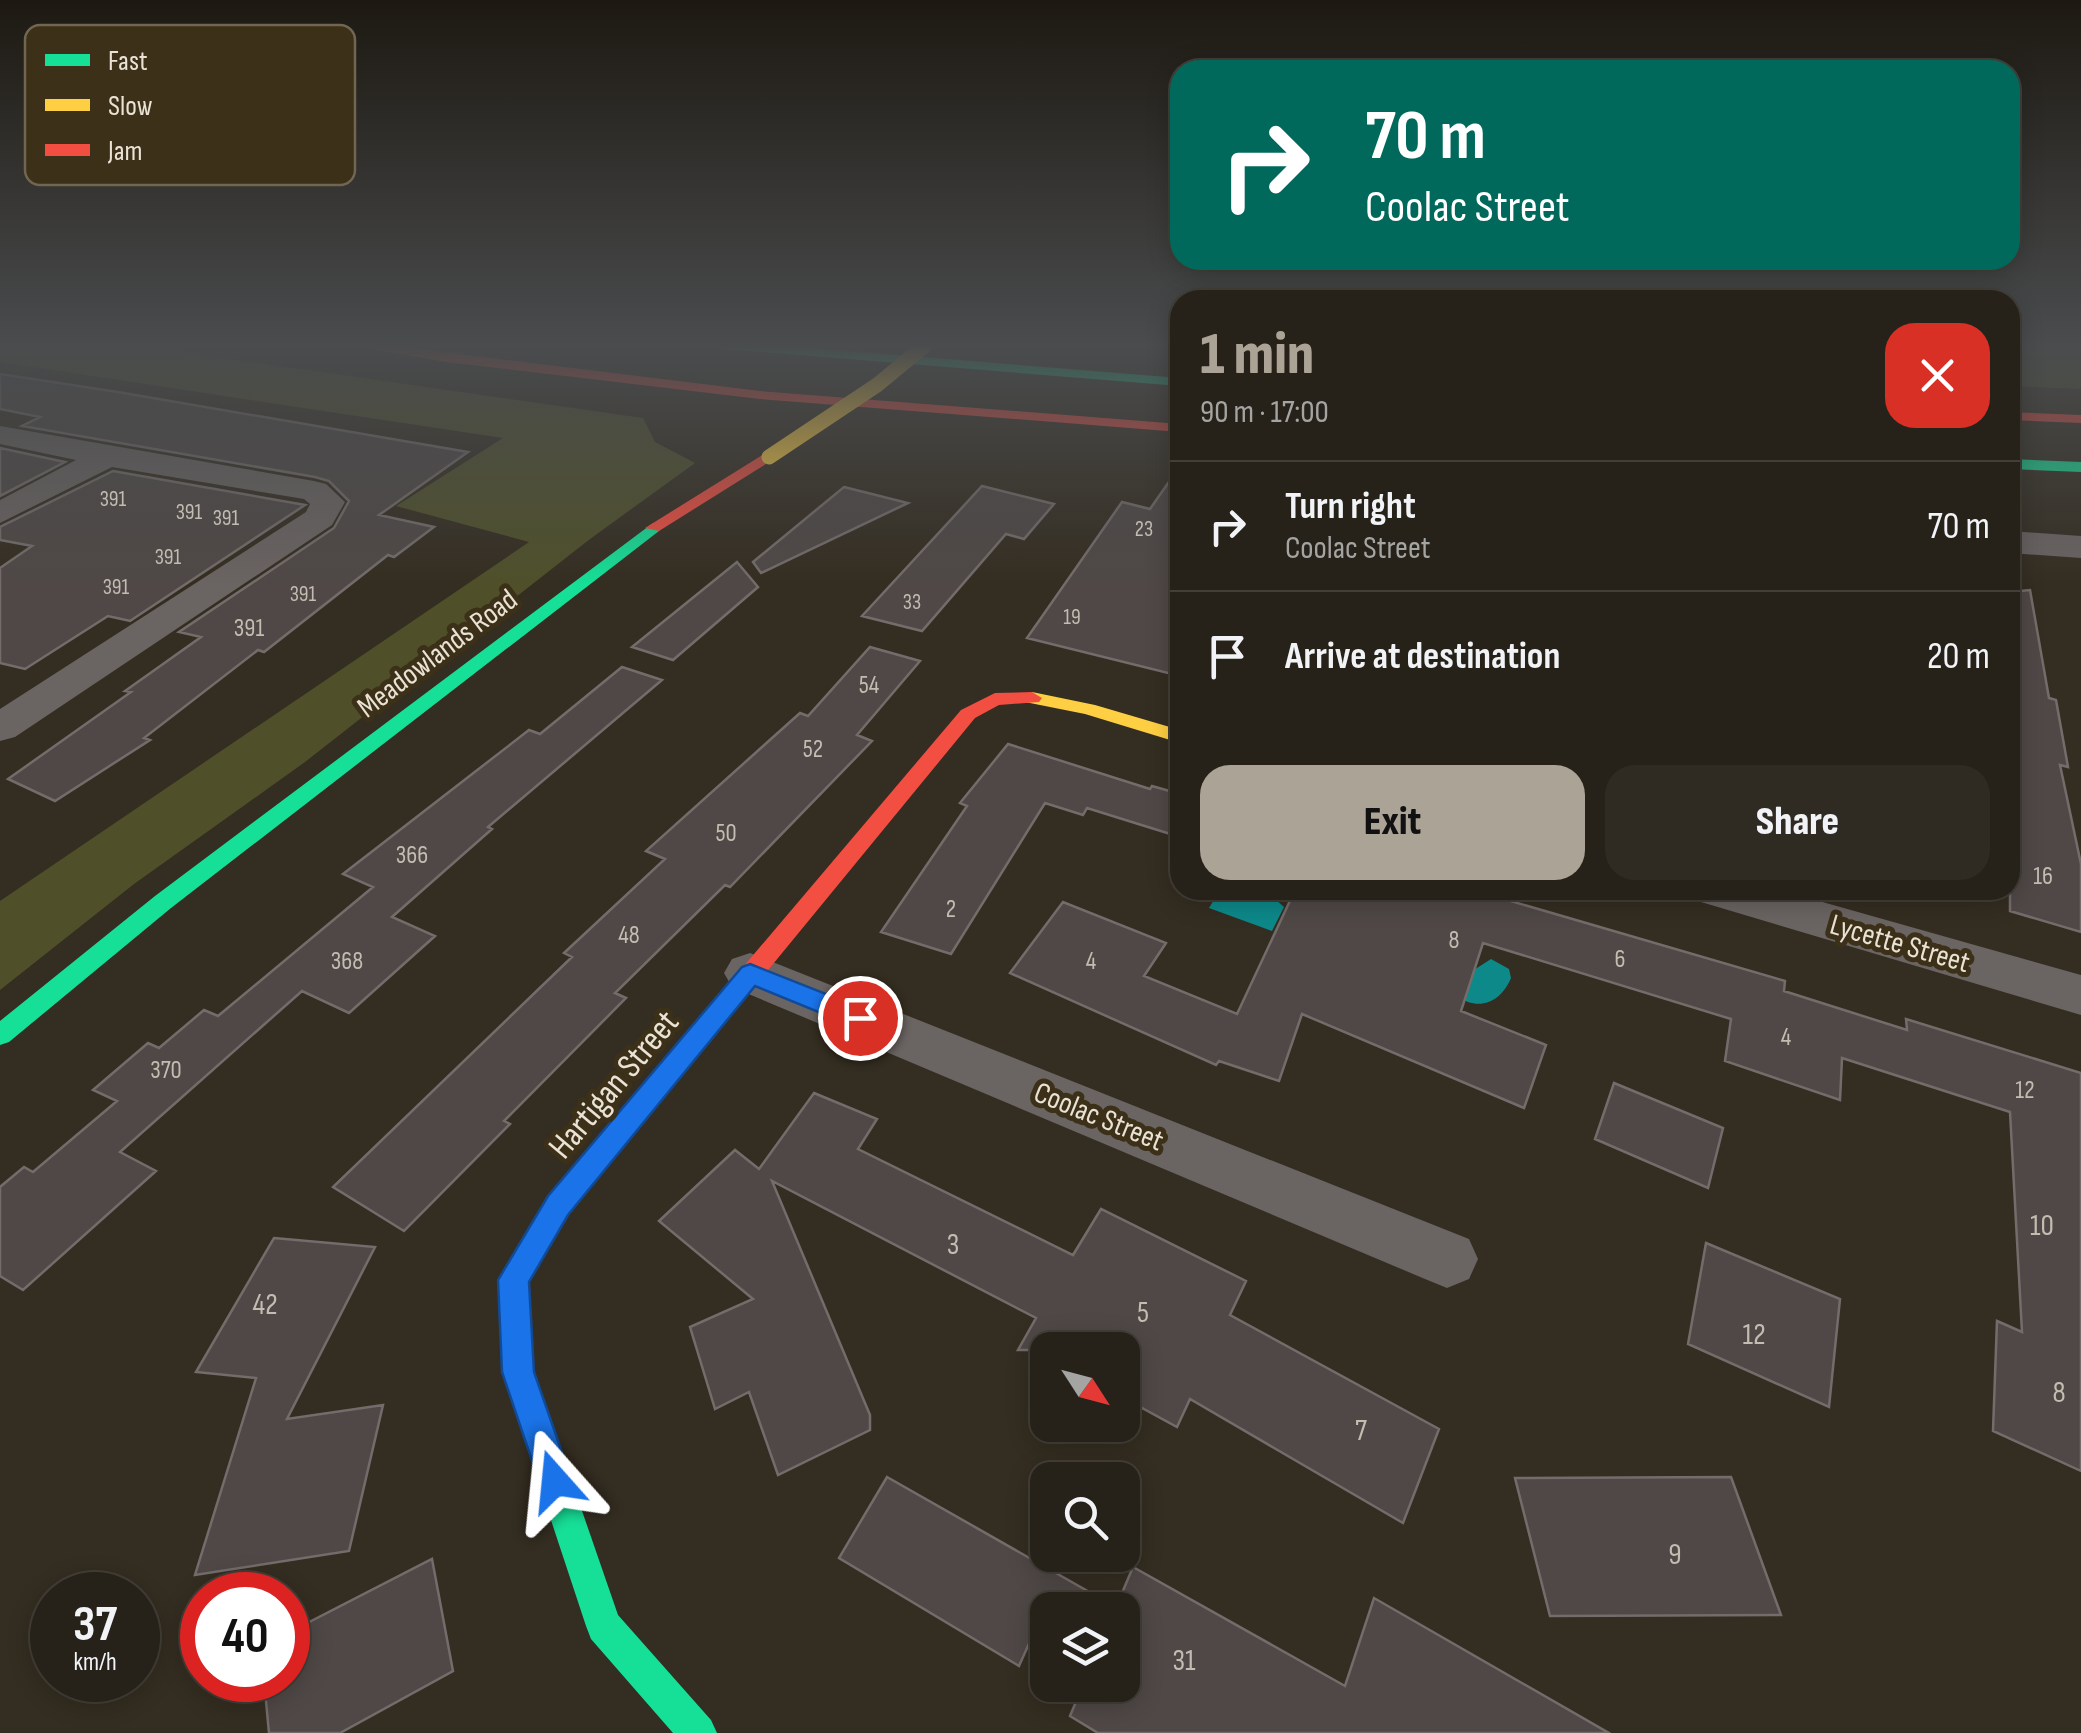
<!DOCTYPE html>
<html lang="en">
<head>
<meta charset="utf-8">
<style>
  :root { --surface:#272219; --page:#2f2a22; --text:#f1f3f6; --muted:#a4a4a2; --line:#433f38; --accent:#aaa396 }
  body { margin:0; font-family:"Sofia Sans Condensed",sans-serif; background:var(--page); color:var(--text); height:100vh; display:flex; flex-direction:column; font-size:38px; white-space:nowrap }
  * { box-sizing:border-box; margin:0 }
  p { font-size:32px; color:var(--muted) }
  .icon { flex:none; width:55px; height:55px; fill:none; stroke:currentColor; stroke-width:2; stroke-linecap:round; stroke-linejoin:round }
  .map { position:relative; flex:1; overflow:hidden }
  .panel { position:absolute; left:1170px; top:290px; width:850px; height:610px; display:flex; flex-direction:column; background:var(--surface); border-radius:30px; box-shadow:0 5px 25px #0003,0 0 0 2px var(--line) }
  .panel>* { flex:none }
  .banner { position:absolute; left:1170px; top:60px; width:850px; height:210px; border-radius:30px; box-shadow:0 5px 25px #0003,0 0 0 2px var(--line); background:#00695c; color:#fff; overflow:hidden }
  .needle { width:65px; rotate:126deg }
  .fabs { position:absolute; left:1030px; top:1332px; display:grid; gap:20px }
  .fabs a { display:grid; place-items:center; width:110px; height:110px; border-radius:20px; background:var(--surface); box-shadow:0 5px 25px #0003,0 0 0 2px var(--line); font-size:50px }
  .speed { position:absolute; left:30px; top:1572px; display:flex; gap:20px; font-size:50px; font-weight:700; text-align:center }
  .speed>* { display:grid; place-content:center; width:130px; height:130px; border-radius:50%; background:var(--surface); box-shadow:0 5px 25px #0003,0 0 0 2px var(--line); line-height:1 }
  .speed small { font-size:25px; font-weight:400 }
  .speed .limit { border:15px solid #d22; background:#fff; color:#111 }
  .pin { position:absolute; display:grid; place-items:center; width:85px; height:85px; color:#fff; margin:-42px; border:5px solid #fff; border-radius:50%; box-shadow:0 2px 10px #0007 }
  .me { position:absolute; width:110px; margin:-55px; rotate:342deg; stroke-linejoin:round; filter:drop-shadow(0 0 8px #0008) }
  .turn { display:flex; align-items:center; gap:35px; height:210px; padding:0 30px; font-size:45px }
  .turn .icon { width:130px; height:130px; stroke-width:2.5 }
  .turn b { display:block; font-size:70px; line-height:85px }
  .round { display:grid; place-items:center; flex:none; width:105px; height:105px; border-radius:30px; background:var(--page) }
  .overview { display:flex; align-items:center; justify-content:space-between; height:170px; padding:0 30px }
  h1 { font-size:60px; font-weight:800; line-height:75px; color:var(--accent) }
  .primary-button { display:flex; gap:20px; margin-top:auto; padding:20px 30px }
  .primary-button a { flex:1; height:115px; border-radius:30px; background:var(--accent); color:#111; font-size:40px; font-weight:800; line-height:115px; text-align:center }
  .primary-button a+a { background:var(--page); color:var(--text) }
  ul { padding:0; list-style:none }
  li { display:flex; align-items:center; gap:30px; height:130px; padding:0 30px; border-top:2px solid var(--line) }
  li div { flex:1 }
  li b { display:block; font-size:38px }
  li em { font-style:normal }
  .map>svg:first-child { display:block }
  .green { fill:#4f502a }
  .water { fill:#0d898a }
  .building { fill:#4f4846; stroke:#746c6b; stroke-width:2.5 }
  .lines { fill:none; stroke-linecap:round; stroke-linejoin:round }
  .street { fill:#6a6462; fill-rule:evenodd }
  .fast { fill:#16e098; fill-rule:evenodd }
  .slow { fill:#ffcf43; fill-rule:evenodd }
  .jam { fill:#f24e42; fill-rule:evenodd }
  .slow-bridge { stroke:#ffcf43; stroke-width:15 }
  .route { fill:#1a73e8; stroke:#114b97; stroke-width:2.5 }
  .labels { text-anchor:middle; stroke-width:10; stroke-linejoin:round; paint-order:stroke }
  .far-number-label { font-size:22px; fill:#c3bcb1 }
  .number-label { font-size:25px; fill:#c3bcb1 }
  .street-label { font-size:30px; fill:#eae3d5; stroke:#3c3019 }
  .near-number-label { font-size:30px; fill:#c3bcb1 }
  .near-street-label { font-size:35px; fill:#eae3d5; stroke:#3c3019 }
  .key { fill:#3c3019; stroke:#706651; stroke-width:2.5 }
  .key-label { font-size:28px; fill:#eae3d5 }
</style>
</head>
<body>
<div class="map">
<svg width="2081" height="1733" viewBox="0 0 2081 1733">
  <rect width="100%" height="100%" fill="#342d21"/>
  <!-- green -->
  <path class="green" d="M0 343H119L643 418 655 442 695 463 590 539 305 762 134 884 0 990V901L529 542 396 506 503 438 0 362Z
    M2010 343H2081V389L2010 386Z"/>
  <!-- water -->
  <path class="water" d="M1220 890H1241L1253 901 1274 898 1284 907 1272 931 1209 908Z
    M1491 959 1509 969 1511 978C1501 1002 1479 1012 1457 996L1466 975Z"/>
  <!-- building -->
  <path class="building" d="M0 374 118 392 468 452 379 515 434 527 394 557 388 555 264 652 258 650 144 738 150 740 55 801 8 779 131 692 125 691 201 637 179 632 334 528 349 501 329 481 315 477 22 426 40 417 0 409Z
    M0 448 65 462 0 496Z
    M1180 466V676L1027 638 1122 502 1150 509Z
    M113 471 305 505 130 621 108 616 25 669 0 663V568L32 546 0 540V527Z
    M982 486 1054 504 1024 539 1006 534 922 631 862 616Z
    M844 487 908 503 761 573 753 562Z
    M737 562 758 587 673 660 632 647Z
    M2030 590 2049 698 2056 700 2068 767 2060 765 2081 864V932L2010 911V592Z
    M870 647 920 661 857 735 872 741 730 887 725 885 615 993 626 998 504 1121 510 1124 404 1231 333 1187 572 957 564 953 665 859 646 851 800 713 808 716Z
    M622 667 662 680 488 827 492 829 392 917 435 936 349 1013 302 991 120 1152 156 1171 23 1290 0 1276V1187L24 1167 33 1172 117 1101 93 1090 148 1043 159 1048 204 1010 218 1016 373 887 343 874 529 730 540 734Z
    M1008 744 1150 789 1152 786 1180 794V837L1087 808 1083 815 1045 803 951 954 881 932 967 806 960 803Z
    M1295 890H1473L1785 981 1784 991 1907 1030 1906 1019 2081 1073V1471L1993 1431 1997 1321 2022 1332 2010 1112 1842 1058 1840 1100 1725 1061 1731 1019 1483 943 1461 1011 1546 1045 1524 1108 1302 1014 1279 1081 1219 1061 1216 1065 1010 973 1063 902 1166 943 1144 976 1237 1014Z
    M1614 1083 1723 1128 1708 1188 1595 1139Z
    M814 1093 877 1119 858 1149 1073 1255 1101 1209 1246 1281 1230 1315 1439 1429 1403 1523 1190 1399 1177 1427 1122 1397V1350H1018L1036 1318 772 1181 870 1415V1430L778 1475 749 1392 715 1409 690 1327 753 1299 659 1221 735 1150 759 1169Z
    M274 1238 375 1247 287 1419 383 1405 349 1551 195 1575 256 1378 196 1372Z
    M1706 1243 1840 1299 1829 1407 1688 1344Z
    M887 1477 1121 1610H1044L1019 1666 839 1558Z
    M1731 1477 1781 1615 1550 1616 1515 1478Z
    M432 1559 453 1671 340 1733H269L264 1680H288V1633Z
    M1133 1567 1345 1686 1374 1598 1609 1733H1098L1070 1716 1083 1685H1122V1593Z"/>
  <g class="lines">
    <!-- street -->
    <path class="street" d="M0 426 314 481 326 484 345 502 332 525 15 737 0 741V709L306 512 310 504 304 499 112 467 0 523V500L76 460 0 444Z
      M2010 531 2081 536V558L2010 553Z
      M1694 890H1780L2081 975V1015L1701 902Z
      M750 953 1469 1239 1478 1259 1469 1279 1447 1288 1425 1279 732 987 724 973 732 959Z"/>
    <!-- fast -->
    <path class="fast" d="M693 343H749L1180 378V386L699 347Z
      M2010 459 2081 462V472L2010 469Z
      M653 523 661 528 659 531 171 908 9 1042 0 1045V1021L155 896Z
      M691 1036 700 1039 704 1046 700 1053 568 1214 528 1282 534 1372 618 1615 711 1720 717 1733H673L591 1639 586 1626 502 1372 498 1280 548 1196 682 1039Z"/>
    <!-- slow -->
    <path class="slow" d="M1032 692 1095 705 1180 730V743L1085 714 1025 702 1022 698Z"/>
    <!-- jam -->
    <path class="jam" d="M336 343H370L760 391 1180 424V432L760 399 446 362Z
      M2010 412 2081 415V423L2010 420Z
      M764 454 777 457 659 531 645 528Z
      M1032 692 1042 698 1039 702 999 705 975 718 700 1053 691 1056 682 1053 678 1046 682 1039 961 710 995 693Z"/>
    <!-- slow-bridge -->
    <path class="slow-bridge" d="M769 457 877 385 928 343"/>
  </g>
  <!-- sky -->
  <linearGradient id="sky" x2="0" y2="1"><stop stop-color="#1d1912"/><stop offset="0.59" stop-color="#4a4c4e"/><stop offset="1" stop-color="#4a4c4e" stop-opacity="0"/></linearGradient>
  <rect width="2081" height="586" fill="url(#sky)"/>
  <!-- route -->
  <path class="route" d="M750 964 869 1011 873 1018 869 1026 860 1029 755 986 568 1215 529 1282 534 1372 572 1481 567 1493 555 1498 543 1493 502 1372 498 1280 548 1196 742 967Z"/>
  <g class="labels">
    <!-- far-number labels -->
    <g class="far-number-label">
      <text x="113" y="506">391</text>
      <text x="189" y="519">391</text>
      <text x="226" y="525">391</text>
      <text x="1144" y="536">23</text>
      <text x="168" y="564">391</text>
      <text x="116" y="594">391</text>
      <text x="303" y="601">391</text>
      <text x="912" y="609">33</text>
      <text x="1072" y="624">19</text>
    </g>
    <!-- number labels -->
    <g class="number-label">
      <text x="249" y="636">391</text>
      <text x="869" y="693">54</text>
      <text x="813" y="757">52</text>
      <text x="726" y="841">50</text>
      <text x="412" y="863">366</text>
      <text x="2043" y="884">16</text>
      <text x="951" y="917">2</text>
      <text x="629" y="943">48</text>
      <text x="1454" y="948">8</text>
      <text x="1620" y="967">6</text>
      <text x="347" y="969">368</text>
      <text x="1091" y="969">4</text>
      <text x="1786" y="1045">4</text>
      <text x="166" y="1078">370</text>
      <text x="2025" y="1098">12</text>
    </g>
    <!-- street labels -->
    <g class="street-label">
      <text transform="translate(437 653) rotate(-37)" y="10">Meadowlands Road</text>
      <text transform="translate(1900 943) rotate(16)" y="10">Lycette Street</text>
      <text transform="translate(1099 1116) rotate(22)" y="10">Coolac Street</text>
    </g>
    <!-- near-number labels -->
    <g class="near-number-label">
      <text x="2042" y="1235">10</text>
      <text x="953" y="1254">3</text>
      <text x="265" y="1314">42</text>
      <text x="1143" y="1322">5</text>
      <text x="1754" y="1344">12</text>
      <text x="2059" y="1402">8</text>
      <text x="1361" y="1440">7</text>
      <text x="1675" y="1564">9</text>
      <text x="1184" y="1670">31</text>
    </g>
    <!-- near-street labels -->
    <g class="near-street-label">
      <text transform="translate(613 1084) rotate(-50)" y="12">Hartigan Street</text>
    </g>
  </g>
  <!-- legend -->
  <rect x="25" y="25" width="330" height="160" rx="15" class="key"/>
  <rect x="45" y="54" width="45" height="12" fill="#16e098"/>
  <rect x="45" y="99" width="45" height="12" fill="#ffcf43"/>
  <rect x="45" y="144" width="45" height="12" fill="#f24e42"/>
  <g class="key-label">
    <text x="108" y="70">Fast</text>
    <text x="108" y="115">Slow</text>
    <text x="108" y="160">Jam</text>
  </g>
</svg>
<div class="fabs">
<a><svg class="needle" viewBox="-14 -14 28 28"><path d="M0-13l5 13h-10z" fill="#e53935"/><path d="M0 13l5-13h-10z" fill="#a4a4a2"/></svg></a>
<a><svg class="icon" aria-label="search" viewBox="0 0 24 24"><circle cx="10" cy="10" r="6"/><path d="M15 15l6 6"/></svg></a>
<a><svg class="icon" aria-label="layers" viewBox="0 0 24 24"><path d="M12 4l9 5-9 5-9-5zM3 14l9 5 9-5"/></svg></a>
</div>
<div class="speed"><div>37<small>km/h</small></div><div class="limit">40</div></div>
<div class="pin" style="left:860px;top:1018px;background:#d93025"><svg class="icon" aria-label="arrive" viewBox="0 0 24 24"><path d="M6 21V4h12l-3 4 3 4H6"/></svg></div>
<svg class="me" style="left:555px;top:1481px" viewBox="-20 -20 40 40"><path d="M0-17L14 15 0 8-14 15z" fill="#1a73e8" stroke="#fff" stroke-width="4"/></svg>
<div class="banner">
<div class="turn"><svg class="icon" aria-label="right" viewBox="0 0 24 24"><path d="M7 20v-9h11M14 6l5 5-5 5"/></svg><div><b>70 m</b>Coolac Street</div></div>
</div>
<section class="panel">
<div class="overview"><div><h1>1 min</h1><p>90 m · 17:00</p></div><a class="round" style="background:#d93025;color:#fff"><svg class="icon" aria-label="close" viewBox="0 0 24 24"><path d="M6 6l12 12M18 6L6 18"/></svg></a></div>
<ul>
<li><svg class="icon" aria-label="right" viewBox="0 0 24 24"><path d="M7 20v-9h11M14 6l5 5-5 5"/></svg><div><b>Turn right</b><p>Coolac Street</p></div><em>70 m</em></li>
<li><svg class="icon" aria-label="arrive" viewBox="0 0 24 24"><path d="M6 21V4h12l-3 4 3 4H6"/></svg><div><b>Arrive at destination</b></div><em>20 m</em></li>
</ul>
<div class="primary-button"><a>Exit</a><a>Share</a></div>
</section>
</div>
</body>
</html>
